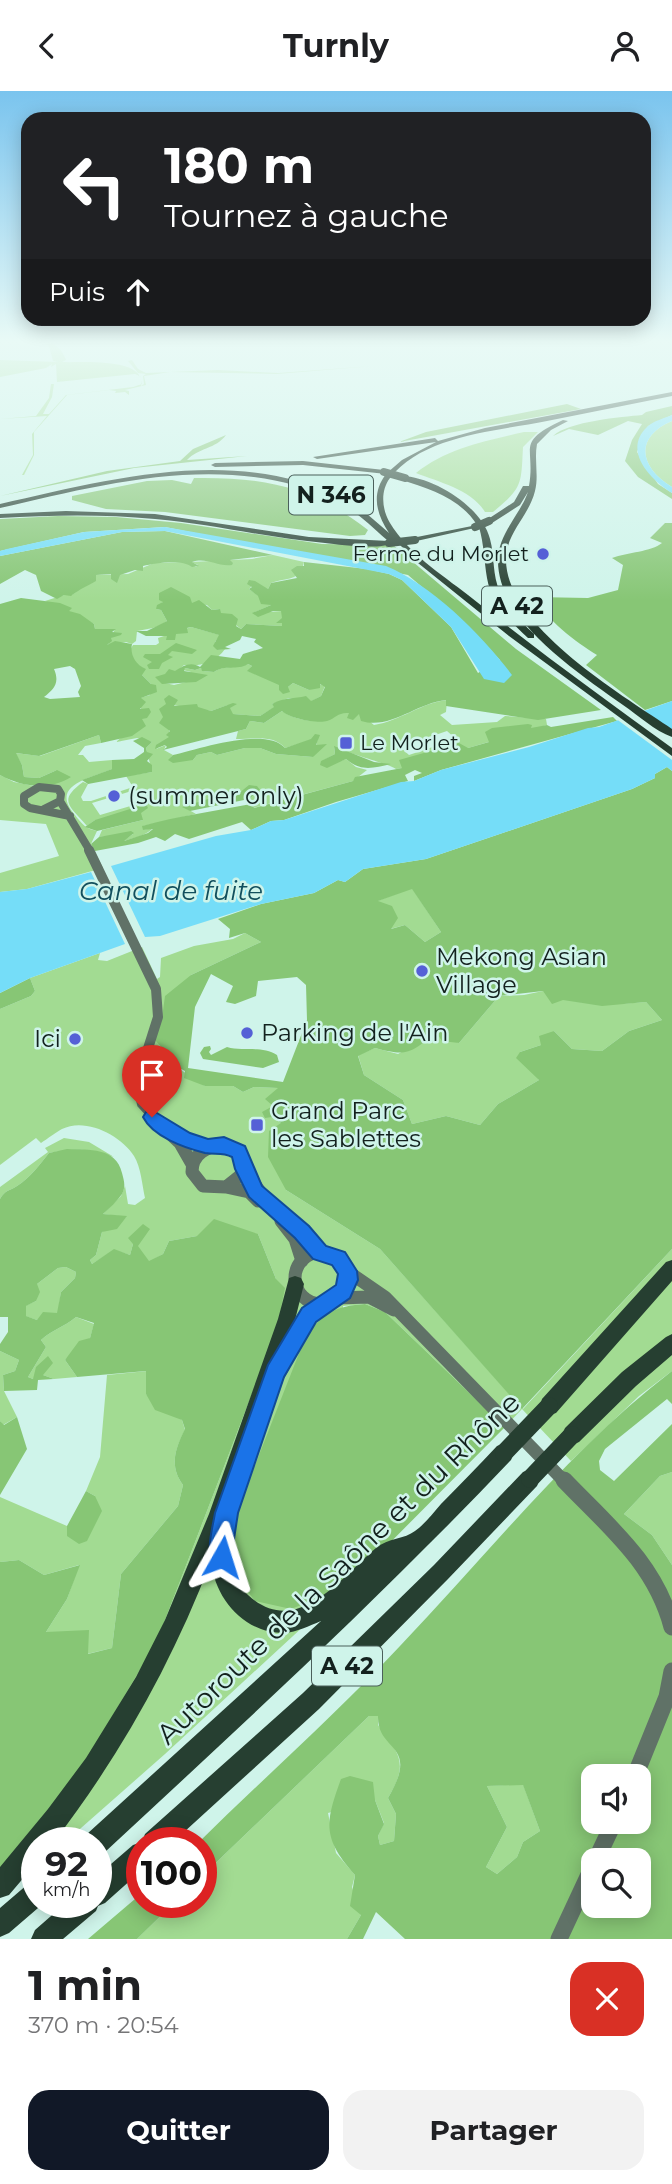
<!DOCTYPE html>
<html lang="fr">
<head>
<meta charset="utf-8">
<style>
  :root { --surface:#fff; --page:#f2f2f2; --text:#202124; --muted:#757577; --accent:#111827 }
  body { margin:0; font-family:Montserrat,sans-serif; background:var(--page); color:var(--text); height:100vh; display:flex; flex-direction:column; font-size:26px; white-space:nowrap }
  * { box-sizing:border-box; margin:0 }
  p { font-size:23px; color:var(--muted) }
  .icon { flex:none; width:38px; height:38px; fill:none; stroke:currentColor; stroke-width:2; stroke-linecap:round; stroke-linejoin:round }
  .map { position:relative; height:1848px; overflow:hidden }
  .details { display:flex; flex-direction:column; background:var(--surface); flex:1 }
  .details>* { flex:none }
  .banner { position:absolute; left:21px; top:21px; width:630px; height:214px; border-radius:21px; box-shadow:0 4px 18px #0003; background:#202124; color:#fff; overflow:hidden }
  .buttons { position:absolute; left:581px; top:1673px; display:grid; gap:14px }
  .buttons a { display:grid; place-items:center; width:70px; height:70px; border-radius:14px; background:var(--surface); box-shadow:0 4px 18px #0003; font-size:35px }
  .speed { position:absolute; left:21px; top:1736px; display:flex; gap:14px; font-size:35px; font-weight:700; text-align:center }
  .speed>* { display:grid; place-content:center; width:91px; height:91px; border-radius:50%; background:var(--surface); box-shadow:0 4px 18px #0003; line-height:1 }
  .speed small { font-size:18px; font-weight:400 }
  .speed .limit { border:10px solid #d22; background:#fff; color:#111 }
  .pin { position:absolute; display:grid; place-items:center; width:60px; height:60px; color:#fff; margin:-72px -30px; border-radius:50% 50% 50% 0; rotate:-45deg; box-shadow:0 0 7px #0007 }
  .pin .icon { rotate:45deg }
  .me { position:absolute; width:77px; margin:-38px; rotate:6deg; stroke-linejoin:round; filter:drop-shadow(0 0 5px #0008) }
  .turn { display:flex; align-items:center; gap:24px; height:147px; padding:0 28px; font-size:32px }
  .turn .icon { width:91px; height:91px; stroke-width:2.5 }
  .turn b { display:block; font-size:49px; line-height:60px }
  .then { display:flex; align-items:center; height:66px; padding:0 28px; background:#0003; gap:14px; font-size:26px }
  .round { display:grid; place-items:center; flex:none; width:74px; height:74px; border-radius:21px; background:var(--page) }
  .headline { display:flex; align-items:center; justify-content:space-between; height:119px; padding:0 28px }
  h1 { font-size:42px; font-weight:700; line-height:52px }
  .button { display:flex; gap:14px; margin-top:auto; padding:14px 28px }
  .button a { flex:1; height:80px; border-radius:21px; background:var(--accent); color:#fff; font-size:28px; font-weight:700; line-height:80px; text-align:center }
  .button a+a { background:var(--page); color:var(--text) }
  header { display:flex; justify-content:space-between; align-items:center; height:91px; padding:0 28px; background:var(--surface); font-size:32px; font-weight:700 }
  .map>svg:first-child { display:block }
  .green { fill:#a2db92; fill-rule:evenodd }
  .forest { fill:#87c675; fill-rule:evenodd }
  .water { fill:#75ddf8 }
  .pier { fill:#cff4ea }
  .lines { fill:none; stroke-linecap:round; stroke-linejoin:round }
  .secondary-far3 { stroke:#607267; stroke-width:8 }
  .secondary-far2 { stroke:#607267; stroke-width:10 }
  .secondary-far1 { stroke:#607267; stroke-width:13 }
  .secondary { stroke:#607267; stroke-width:17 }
  .highway { fill:#263f31; fill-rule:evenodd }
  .highway-bridge-far1 { stroke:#263f31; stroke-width:8 }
  .highway-bridge { stroke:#263f31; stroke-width:18 }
  .route { fill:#1a73e8; stroke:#114b97; stroke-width:2 }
  .poi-dot { fill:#5560d6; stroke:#cff4ea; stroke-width:2.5 }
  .labels { text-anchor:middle; stroke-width:5; stroke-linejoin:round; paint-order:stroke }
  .far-poi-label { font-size:21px; fill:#13211e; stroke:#cff4ea; text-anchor:end }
  .shield { fill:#cff4ea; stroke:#4b605b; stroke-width:2 }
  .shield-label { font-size:23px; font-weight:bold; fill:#13211e }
  .poi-label { font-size:24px; fill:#13211e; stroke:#cff4ea; text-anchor:start }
  .water-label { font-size:26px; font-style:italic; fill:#114f5d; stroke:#cff4ea }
  .near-street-label { font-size:28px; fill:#13211e; stroke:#cff4ea }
</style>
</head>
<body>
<header><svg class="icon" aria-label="back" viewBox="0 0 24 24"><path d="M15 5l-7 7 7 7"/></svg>Turnly<svg class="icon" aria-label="person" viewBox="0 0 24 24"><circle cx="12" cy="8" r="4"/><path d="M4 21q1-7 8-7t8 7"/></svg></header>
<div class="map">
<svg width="672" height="1848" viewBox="0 0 672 1848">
  <rect width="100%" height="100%" fill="#cff4ea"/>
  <!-- green -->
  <path class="green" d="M43 251C55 251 62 258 66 269L62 271C81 272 147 266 141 295L144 293 143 285 146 283 138 282 128 270 132 269 138 278 146 282 218 279 278 282 373 275 277 283 170 281 144 285 146 294 125 299 129 300V304L125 301 115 302 116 300 109 299 67 304 34 341V364L24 384H22L33 364 32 343 47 325 0 328 36 325 49 307 51 293H54L52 306 43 323H49L66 304 133 296 142 293 140 285 135 283 57 291 56 273 51 276 52 273 46 277 0 286V269L58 271 53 270 49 255Z
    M672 330V396C639 376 634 346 672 330Z
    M524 341H538L523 356C521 394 523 396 493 421H485C472 399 439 391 416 382 447 357 486 350 524 341Z
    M273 464 304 471C300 491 287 486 271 492L268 498 252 495 249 498 271 514 253 522 282 520 283 527 277 532H283L282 535 246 533 241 538 220 522V518L212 519 207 514 163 511 156 518 161 519 167 530C158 537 148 538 137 540L136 550 132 553 126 551 108 554 115 538H95L94 533 45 510 64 504H72L96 484 128 483 154 472 185 471 196 476 198 474 191 471 252 468Z
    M191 536 220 544 215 551 217 559 225 558C216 571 200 576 184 574L165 592 174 594 186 591 191 581 183 579 185 577 195 579 201 577 203 580 214 581C223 574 237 577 248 573L252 575 248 580 288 596 293 592 309 599 319 593 325 595 321 605 310 611 289 607 272 613 275 616 260 625 232 623 228 614 211 620 166 613 170 646 156 658 166 654 164 659 173 664 169 669H193L197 664 211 661 217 664 245 657H260L276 663 313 666 318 647 285 657C274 643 252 648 236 648L238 640 246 638 250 630 264 632 282 620C298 631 323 634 339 621L359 622 374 634C400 630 421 612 447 609L446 621 440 624 452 634 497 631 505 625 546 628 547 634 468 657 400 670 403 677 396 678C392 674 347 662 334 656L335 663 324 669 335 672 346 668 356 676 367 679 353 690 253 717 249 708 260 699 229 701 218 707 184 716 196 723 143 735V739L153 737C147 744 132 748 123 750L133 743 99 746 102 739 143 729H95L87 735C70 715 57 710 83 691L88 693 81 706 83 710H91L133 696 126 685 152 681 146 657 152 651 137 647 116 651 142 628 140 607 150 604 151 593 142 584 141 576 135 572 130 559 133 554H156L159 552 158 547ZM447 640 456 648 409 664 400 656ZM135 699 144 711 100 724 92 712Z
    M99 644 101 652 85 655 78 664H83L89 671 112 669V678C89 688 49 694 75 724 82 733 86 738 97 740L91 753 103 777 27 798 0 801V782L59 765 46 733 0 729V684L14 691 34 695 57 679 39 687 24 686 22 674 15 662 40 665Z
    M412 797 441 841 425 851 405 834 390 838 397 827 377 810Z
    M245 842 261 851 191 884 165 959 163 980 172 973 205 995H233L243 1001 254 996 279 997 272 1026 281 1032 286 1099 380 1158 523 1318 672 1158V1280L639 1305 571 1370 522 1318 505 1336 385 1221 365 1213 343 1215 345 1497 165 1663 64 1752H37V1775L0 1806 157 1550 277 1238 276 1188 258 1143 197 1145 169 1150 163 1163 149 1171 133 1153 130 1164 114 1159 92 1173 90 1169 96 1164 102 1141 126 1126 103 1123 121 1105 125 1095 128 1113 135 1114 145 1107C142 1094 141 1076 134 1065 121 1044 85 1026 62 1038 58 1040 47 1048 41 1052L36 1047 0 1074V918L31 905 35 900 30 887 100 862 98 869 107 870 142 856 157 888 160 886 161 867 194 855 233 848Z
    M543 900C578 916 609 914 646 911L662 929 629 940 602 960 572 958 554 940 541 954 520 961 539 989 498 1013 480 1034 446 1025 412 1033 403 1009 364 984 358 964 375 957 398 963 437 941 459 952 499 905 524 904Z
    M64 1047 89 1051 114 1066C92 1057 72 1057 49 1062 40 1073 30 1087 17 1095 9 1100 5 1099 0 1108V1096L48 1061 45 1057Z
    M66 1176 76 1181 75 1187 61 1201 58 1222 37 1229 25 1225V1215L36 1210 37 1193 58 1177Z
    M76 1226 94 1233 90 1247 65 1269 77 1286 54 1288 43 1284 33 1288 28 1286 46 1256 41 1249C52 1239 64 1236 76 1226Z
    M0 1260 19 1269 15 1280 3 1284 4 1300 17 1326 3 1334 0 1330Z
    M147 1280 146 1303 182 1329 185 1339C175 1358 169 1375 183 1394L178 1415 121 1483 112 1557 87 1563 46 1541 67 1508 79 1474 44 1484 19 1469 0 1471V1406L67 1435V1445L95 1405 86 1400 100 1366 107 1284Z
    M672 1381V1474L652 1444 624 1423 660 1385Z
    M369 1625H378V1634C400 1664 409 1672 388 1707L396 1723 394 1750 380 1754 378 1745 384 1732 375 1709 328 1722 336 1762 355 1784 352 1796 361 1824 347 1848H137L175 1811H201V1786Z
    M523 1693 540 1740 523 1751 517 1766 497 1783 486 1776 507 1736 487 1695Z"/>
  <!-- forest -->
  <path class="forest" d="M567 313 581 318 399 351 426 341Z
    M672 315V324L648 335 637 361 658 393 672 402V408L638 386 625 370 632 349 642 333 628 330 598 344 569 338 553 345C569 330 622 326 642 324L646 321Z
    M226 344C216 358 198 357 187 369L247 365 134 377 0 405 107 380 180 370 193 358Z
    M194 387C264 386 311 395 368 439L365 444 350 445 165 421 106 418 72 409V405L147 390 172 389 191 393Z
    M58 425 116 426 181 432 322 453 393 454 516 558 601 619 538 629 446 615V609C416 612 391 639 361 630L359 623 353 629 347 627 349 622C338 621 336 627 327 630 318 633 288 627 282 620L264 632 250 630 246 638 163 659 167 656 165 654 155 658 156 654 169 646 166 644 170 640 159 632 163 626 159 618 166 613 164 608 169 604 178 609 174 615 197 613 198 616 211 620 233 612 237 613 230 617 233 623 260 625 274 616 272 613C284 606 294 608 306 605L311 610 321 605 325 596 320 593V597L309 599 293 592 288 596 290 601 283 603 279 599V594L247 580 252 575 248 573C237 580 225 573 214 581L202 580 201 577 195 579 185 577 184 580 208 584 196 591 162 593 155 586 165 583 169 578 175 580C183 575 191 570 200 576L211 564 240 568 243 563 263 557 254 551 256 548 242 545 240 549 225 556 231 558 217 559 213 555 219 544 191 536 187 537 188 542 176 543 175 549H166L167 545H146L136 540H147L167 530 161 519 156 518 157 514 163 511 159 509V502L171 496 190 506 192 512 199 509 212 519 220 518 221 522 232 523 238 528 236 535 241 538 246 533 282 535V532H276L282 527 281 520H273L258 526 252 522 271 514 261 513 258 505 249 498 252 496 247 493 249 489 255 490 268 498 271 492 297 487 291 479 297 475H304V471L367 478 389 483 402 489 451 536 478 582 500 569 471 538 408 484 165 436 84 441 0 460V428Z
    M665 432H672V610L645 619 586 574 597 564C576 551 546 529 535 506L588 507 618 499 623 474 612 467C628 461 651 461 662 452L650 447Z
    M165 440 273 464 230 469 233 472 232 474C217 476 207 466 192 471L199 475 192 476C182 468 156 472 143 475V480L135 479 120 484 117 492 111 488V483L96 484V490C86 496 81 497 71 505L64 504 57 508 41 500 36 484 25 479 0 493V465L122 441Z
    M21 507 60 512 72 517 69 520 80 523 94 533 95 538H116L112 541 122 542 121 544 111 547 112 550 107 554 115 550 132 553C130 562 134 573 146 578L142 584 151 593 156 594 157 601 141 607 146 611 140 618 149 617 151 621 147 627 142 628 146 635 132 645 101 652 99 644 39 665 16 662 22 674 24 686 39 687 57 679 71 686C49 700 22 696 0 684V513ZM70 575 75 578 81 595 78 601 80 606 50 608 44 606C54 598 60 592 54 578Z
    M176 552 197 559 192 563 172 560 168 564 173 566 162 572 159 578H149L147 574 152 571 143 566 145 563H160Z
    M613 626 617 630 441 679 414 690V685L422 682 415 679 405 684 408 690 336 711 284 729 271 730 251 739 242 731 189 748 175 743 165 750 156 746 138 752 95 760 91 753 99 746 131 740 134 742 124 750 148 742 153 738 143 739 142 735C178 725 215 720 251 713L254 717 353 690 355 686 402 677 399 669 459 652 468 657 489 651 485 641 492 637 528 633 532 634 531 637 547 634 551 636Z
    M315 643 320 644 316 654 327 653 313 666 276 663 260 657H245L217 664 211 661 197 664 193 669 173 672 168 669 173 664C199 658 266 635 285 657L311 648Z
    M142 646 152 651 146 657 147 661 153 663 147 670 152 674V681L88 693 82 689 112 678V669L134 668 144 661V657L133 650Z
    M334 655 374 671 391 673C373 677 361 681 346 668L327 677 320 674 321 670 335 663Z
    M667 676 672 680V1158L522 1318 380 1158 286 1099 268 1066 269 1040 281 1032 272 1026 265 1027 262 1021 273 1015 265 1008 278 997 254 996 243 1001 233 995H205L184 987 185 980 172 973 164 980 168 985 161 991 150 987 151 966 164 959 155 949 162 927 165 905 191 884 261 851 245 842 229 847 230 838 218 828 261 813 314 802 338 789 345 791 363 778 426 768 632 698 655 687V683ZM412 798 441 841 425 851 405 834 391 838 398 827 392 815 378 810ZM211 883 233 895 226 911 235 913 256 905 258 890 297 886 306 894 307 929 283 991 188 977 195 916ZM543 900 552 913 563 909 602 915 646 911 662 929 629 940 602 960 572 958 554 940 539 945 541 954 520 961 516 967 539 989 498 1013 480 1034 446 1025 412 1033 403 1009 364 984 358 965 375 957C408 966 411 962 436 941L442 950 459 952 499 905Z
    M249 694 257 695 260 699 249 708 190 720 182 716C198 712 224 701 238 703Z
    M146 713 148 717 141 722 143 729 97 740 85 736 95 729Z
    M30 887 35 900 31 905 0 918V902Z
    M210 955 211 958 209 961 211 964 227 956C244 961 263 954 277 964L279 971 263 977 203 968 200 962 204 956Z
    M67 1058C89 1059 116 1056 122 1082 124 1090 126 1095 122 1103 117 1110 110 1117 103 1123L127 1125 117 1138 102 1141 96 1164 90 1169 92 1173 114 1158 130 1164 133 1153 128 1147 143 1133 150 1138 138 1155 149 1170 163 1163 169 1150 197 1145 214 1128 258 1143 276 1188 285 1197 277 1238 157 1550 82 1676 0 1780V1471L19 1469 44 1484 80 1474 67 1508 46 1541 89 1539 88 1563 112 1557 121 1483 178 1415 183 1394C169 1375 175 1358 185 1338L182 1329 155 1319 146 1303V1280L77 1286 65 1269 79 1250 90 1247 94 1232 76 1226C64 1236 52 1239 41 1249L46 1256 28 1286 33 1288 36 1276 48 1265 53 1272 43 1284 54 1288 38 1289 37 1299 4 1300 3 1284 15 1280 19 1269 0 1260V1253L8 1241V1226H0V1108C5 1099 9 1100 17 1095 30 1087 40 1073 49 1062ZM66 1176 76 1181 75 1187 61 1201 57 1222 43 1221 37 1229 26 1225V1215L36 1210 40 1201 37 1193 58 1177Z
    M365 1213 385 1221 505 1336 345 1497 291 1518 255 1510 239 1489 233 1466 237 1420 307 1242C327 1221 336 1215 365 1213Z
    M672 1280V1313L667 1308 605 1358 599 1370 600 1379 614 1390 672 1333V1381L660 1385 624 1423 652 1444 672 1474V1848H405L376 1821 363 1848H347L361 1824 350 1815 355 1784C322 1747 325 1732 341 1688L350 1685 373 1691 375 1709 384 1733 378 1745 380 1754 394 1750 396 1723 388 1707C421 1651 377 1662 378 1625H369L201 1786V1752H198C265 1686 336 1623 400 1555 489 1462 570 1358 672 1280ZM593 1685H639V1731H593ZM523 1694 540 1740 523 1751 517 1766 497 1783 486 1776 507 1736 487 1695ZM593 1769H639V1815H593Z
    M17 1326 27 1358 0 1404V1330L4 1334Z
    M86 1400 95 1405 102 1420 87 1450 79 1453 67 1445V1435Z
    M142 1802V1811H175L137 1848H88Z"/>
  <!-- water -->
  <path class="water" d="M672 324V330C634 346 639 376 672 396V402C651 389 622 360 647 336 653 330 665 327 672 324Z
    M165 436 386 475C432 494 482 544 512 584L504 592 484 588 451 536 402 489 389 483 165 440 122 441 0 465V460L7 458 84 441Z
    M672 610V680L667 676 655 683V687L632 698 426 768 363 778 345 791 338 789 314 802 261 813 160 845 145 846 111 775 216 745 251 739 271 730 284 729 401 691 414 690 441 679 529 656 588 637 599 636Z
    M91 781 125 853 30 887 0 902V801L27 798Z"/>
  <!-- pier -->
  <path class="pier" d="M640 617 672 640V669L615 627Z"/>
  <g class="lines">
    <!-- secondary-far3 -->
    <path class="secondary-far3" d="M60 710 90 760
      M44 718 60 710 61 703 58 698 39 696 24 705V713L30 717 70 725"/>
    <!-- secondary-far2 -->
    <path class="secondary-far2" d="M89 759 156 898 158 926 137 992 142 1013 163 1036"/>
    <!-- secondary-far1 -->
    <path class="secondary-far1" d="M161 1034 180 1052 192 1073
      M175 1044 208 1055
      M224 1054 232 1056 243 1067 241 1084 226 1096 203 1095 192 1081C192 1063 207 1055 224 1054Z
      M244 1078 268 1112 320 1162
      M226 1096 249 1101 258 1110
      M281 1130 295 1148 302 1170
      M295 1187a26 26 0 1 1 52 0a26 26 0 1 1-52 0Z
      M347 1180 385 1206 565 1391
      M336 1207 369 1206 394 1219"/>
    <!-- secondary -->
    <path class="secondary" d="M564 1389C608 1435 655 1472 672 1536
      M635 1685 667 1606 672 1580
      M596 1769 614 1731
      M559 1848 593 1775"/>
    <!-- highway -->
    <path class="highway" d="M672 301V305C630 313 589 322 547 330 498 340 423 344 390 387 380 400 382 419 390 432 408 462 441 483 468 504 534 557 603 607 672 657V665L509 545 418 472 394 448 387 449C371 435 355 419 336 410 231 359 108 392 0 417V413C110 388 235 354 342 407 360 415 375 430 389 442 376 422 371 403 386 383L303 374 215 376 211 374 215 372 303 370 384 379 387 382 402 369 436 351 317 368 313 366 435 347 438 350 485 337Z
      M563 329 568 330 551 339 537 353C534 369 539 384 535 400 529 425 506 442 506 468 505 535 622 604 672 638V646C655 640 638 624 623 614 579 582 497 530 498 469 498 443 520 424 528 401L520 414 492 432 485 430 514 411 523 395H529C536 355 514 352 563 329Z
      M402 385C434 386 482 416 490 448 495 466 492 484 500 501 507 518 521 531 534 543V547H528C510 530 491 512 487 487 484 470 484 453 479 436L412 451V447L477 434C461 408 430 398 402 389Z
      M66 420 155 423 309 446 389 450 393 452C380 459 341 454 325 452 268 447 212 433 155 428 103 423 52 424 0 427V423Z
      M672 1169V1190L556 1322 549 1324 542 1322 540 1315 542 1308 666 1171Z
      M295 1185 301 1187 304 1193 294 1233C302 1220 310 1209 325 1203L331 1205 334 1211 331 1217 315 1230 282 1291 273 1292 236 1400 241 1408C233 1438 222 1480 248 1504 297 1549 341 1486 376 1457 388 1447 405 1448 415 1440 425 1433 433 1422 441 1413 460 1394 479 1374 497 1355L504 1352 511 1355 514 1362 511 1369C381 1506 243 1633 105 1761L96 1764V1752H84L87 1743 321 1530C309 1535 297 1541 284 1542 244 1542 215 1508 211 1470 172 1572 120 1665 53 1752H37V1771L9 1804 0 1807V1776L48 1718 86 1667 136 1586 165 1529 209 1423 278 1228 289 1187Z
      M672 1243V1264L636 1295 579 1351 572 1354 565 1351 562 1344 565 1337 622 1281 666 1246Z
      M530 1378 537 1381 540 1388 537 1395 448 1488 319 1618 172 1752H142V1779L105 1812 98 1815 96 1820 63 1848H31L35 1839 67 1811H96V1786L133 1754 142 1751 145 1743 303 1602 434 1474 523 1381Z
      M37 1790V1811H45L9 1842 0 1846V1817L28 1793Z"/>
    <!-- highway-bridge-far1 -->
    <path class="highway-bridge-far1" d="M384 381 405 387
      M475 436 489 430
      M389 452 415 449"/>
    <!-- highway-bridge -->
    <path class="highway-bridge" d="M504 1362 549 1315
      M530 1388 572 1344"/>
  </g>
  <!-- sky -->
  <linearGradient id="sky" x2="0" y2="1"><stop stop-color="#7ac4ee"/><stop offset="0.49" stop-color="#e9faf6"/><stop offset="1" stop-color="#e9faf6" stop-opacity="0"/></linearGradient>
  <rect width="672" height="510" fill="url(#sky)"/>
  <!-- route -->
  <path class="route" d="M152 1019 190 1042 208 1048 224 1046 245 1055 262 1095 309 1135 326 1155 345 1161 357 1180 358 1189 350 1207 316 1231 284 1286 238 1422 230 1474 222 1478 213 1474C206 1457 212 1440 215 1422L268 1274 302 1217 336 1194 338 1183 332 1174 313 1168 295 1147 249 1106 235 1078 232 1066C222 1061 215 1064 205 1062 185 1057 153 1046 143 1026L146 1021Z"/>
  <!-- markers -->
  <g class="poi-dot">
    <circle cx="543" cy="463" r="7"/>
    <rect x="339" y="645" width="14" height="14" rx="3.5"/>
    <circle cx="114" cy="705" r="7"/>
    <circle cx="422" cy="880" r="7"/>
    <circle cx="247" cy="942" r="7"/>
    <circle cx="75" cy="948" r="7"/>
    <rect x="250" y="1027" width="14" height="14" rx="3.5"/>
  </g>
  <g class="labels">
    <!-- far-poi labels -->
    <g class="far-poi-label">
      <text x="529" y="470">Ferme du Morlet</text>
      <text x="360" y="659" text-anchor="start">Le Morlet</text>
    </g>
    <!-- shield labels -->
    <g class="shield">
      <rect x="289" y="384.5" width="84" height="39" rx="5"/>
      <rect x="482" y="495.5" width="70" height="39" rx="5"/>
      <rect x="312" y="1555.5" width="70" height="39" rx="5"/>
    </g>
    <g class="shield-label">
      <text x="331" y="412">N 346</text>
      <text x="517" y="523">A 42</text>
      <text x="347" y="1583">A 42</text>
    </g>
    <!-- poi labels -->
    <g class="poi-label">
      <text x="128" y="713">(summer only)</text>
      <text x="436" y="874">Mekong Asian<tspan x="436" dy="28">Village</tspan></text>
      <text x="261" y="950">Parking de l'Ain</text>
      <text x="61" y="956" text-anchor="end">Ici</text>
      <text x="271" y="1028">Grand Parc<tspan x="271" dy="28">les Sablettes</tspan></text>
    </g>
    <!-- water labels -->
    <g class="water-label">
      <text x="171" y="809">Canal de fuite</text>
    </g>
    <!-- near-street labels -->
    <g class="near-street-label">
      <text transform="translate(338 1477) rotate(-44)" y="10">Autoroute de la Saône et du Rhône</text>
    </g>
  </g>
</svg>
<div class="buttons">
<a><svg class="icon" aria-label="sound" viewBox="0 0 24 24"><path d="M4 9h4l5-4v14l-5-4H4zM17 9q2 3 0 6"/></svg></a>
<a><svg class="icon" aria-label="search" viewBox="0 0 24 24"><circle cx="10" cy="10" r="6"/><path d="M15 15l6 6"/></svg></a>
</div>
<div class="speed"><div>92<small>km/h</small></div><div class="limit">100</div></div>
<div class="pin" style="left:152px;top:1026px;background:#d93025"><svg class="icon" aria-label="arrive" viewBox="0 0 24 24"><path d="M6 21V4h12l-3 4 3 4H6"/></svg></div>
<svg class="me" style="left:222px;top:1466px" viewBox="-20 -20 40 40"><path d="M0-17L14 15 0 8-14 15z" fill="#1a73e8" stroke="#fff" stroke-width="4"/></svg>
<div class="banner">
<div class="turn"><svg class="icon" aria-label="left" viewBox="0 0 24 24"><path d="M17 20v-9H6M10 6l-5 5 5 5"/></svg><div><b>180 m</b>Tournez à gauche</div></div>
<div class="then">Puis<svg class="icon" aria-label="ahead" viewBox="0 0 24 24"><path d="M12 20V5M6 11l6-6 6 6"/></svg></div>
</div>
</div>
<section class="details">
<div class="headline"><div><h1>1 min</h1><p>370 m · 20:54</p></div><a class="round" style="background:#d93025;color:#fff"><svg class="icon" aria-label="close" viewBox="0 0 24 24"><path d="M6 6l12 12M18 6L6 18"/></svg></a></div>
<div class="button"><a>Quitter</a><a>Partager</a></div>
</section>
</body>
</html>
